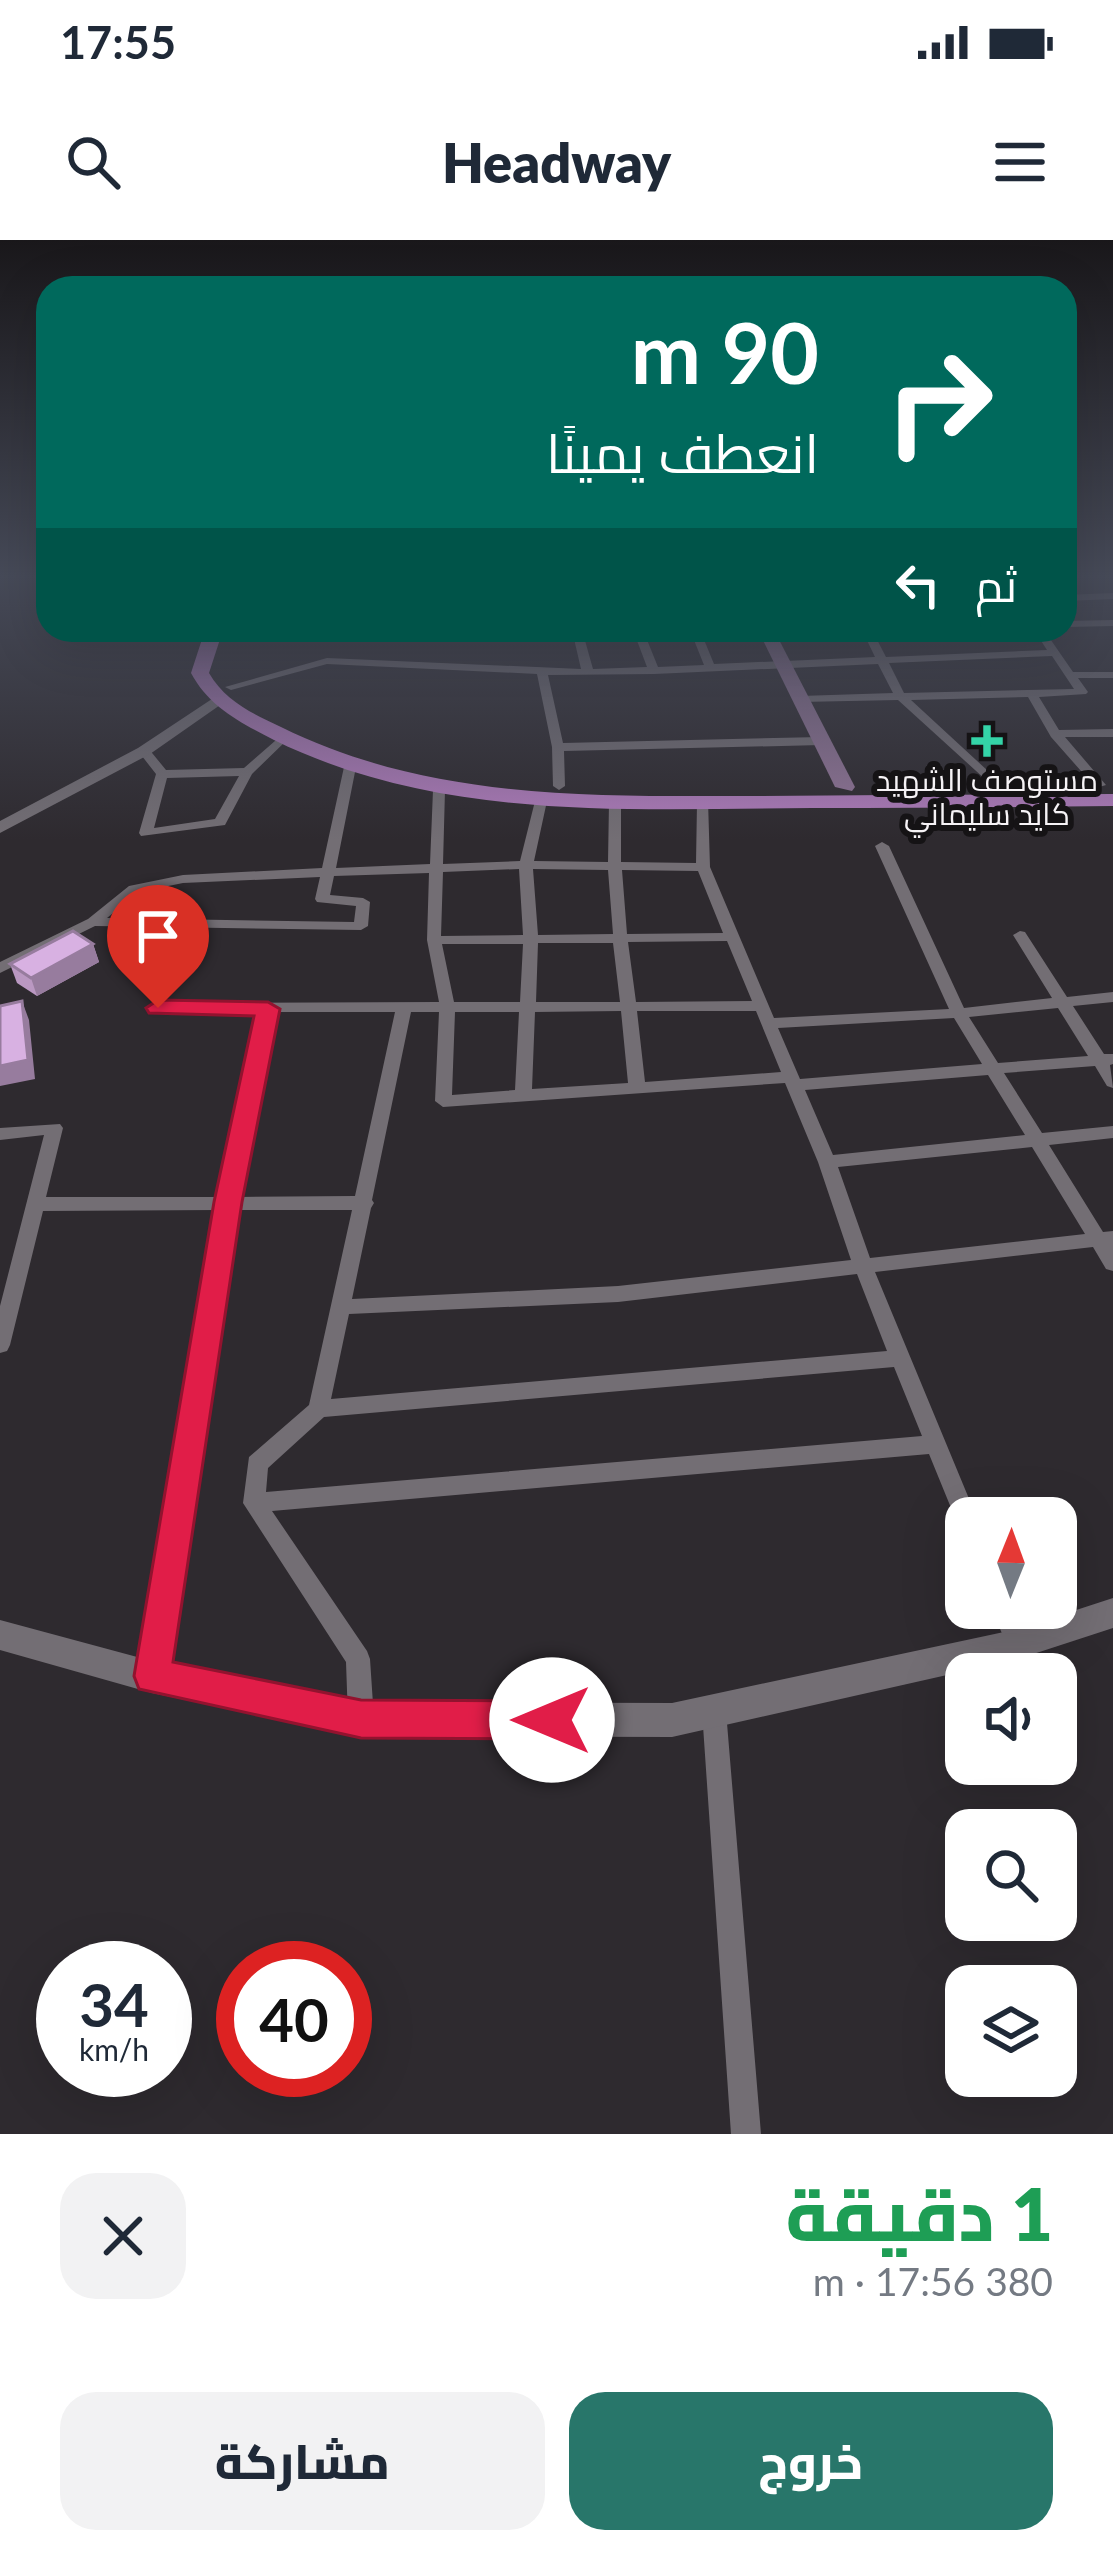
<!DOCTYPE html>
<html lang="ar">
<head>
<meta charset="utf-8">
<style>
  :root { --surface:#fff; --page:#f2f2f3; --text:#1f2937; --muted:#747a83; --accent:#28766a }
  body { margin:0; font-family:Lato,Cairo,sans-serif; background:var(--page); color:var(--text); direction:rtl; height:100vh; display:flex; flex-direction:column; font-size:45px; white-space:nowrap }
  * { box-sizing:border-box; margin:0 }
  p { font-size:39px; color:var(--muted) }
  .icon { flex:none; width:66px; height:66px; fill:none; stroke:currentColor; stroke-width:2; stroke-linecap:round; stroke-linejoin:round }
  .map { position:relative; height:1894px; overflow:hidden; direction:ltr }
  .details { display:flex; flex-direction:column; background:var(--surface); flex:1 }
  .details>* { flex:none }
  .hud { position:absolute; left:36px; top:36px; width:1041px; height:366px; border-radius:36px; box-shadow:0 12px 48px #0002; direction:rtl; background:#00695c; color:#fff; overflow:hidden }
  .needle { width:78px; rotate:1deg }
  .buttons { position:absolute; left:945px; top:1257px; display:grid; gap:24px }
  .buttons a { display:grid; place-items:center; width:132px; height:132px; border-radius:24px; background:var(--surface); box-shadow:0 12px 48px #0002; font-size:60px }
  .speed { position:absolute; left:36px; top:1701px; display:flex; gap:24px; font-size:60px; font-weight:700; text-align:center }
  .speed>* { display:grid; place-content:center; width:156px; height:156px; border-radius:50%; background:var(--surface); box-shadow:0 12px 48px #0002; line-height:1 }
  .speed small { font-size:30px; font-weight:400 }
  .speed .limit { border:18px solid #d22; background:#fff; color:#111 }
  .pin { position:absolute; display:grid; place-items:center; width:102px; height:102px; color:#fff; margin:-123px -51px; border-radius:50% 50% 50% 0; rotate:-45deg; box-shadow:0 0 12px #0007 }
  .pin .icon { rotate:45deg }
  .me { position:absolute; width:132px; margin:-66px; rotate:270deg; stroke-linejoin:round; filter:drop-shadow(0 0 9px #0008) }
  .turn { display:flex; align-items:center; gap:42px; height:252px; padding:0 60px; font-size:54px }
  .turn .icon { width:156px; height:156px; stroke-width:2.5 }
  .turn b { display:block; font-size:84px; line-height:102px }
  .then { display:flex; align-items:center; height:114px; padding:0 60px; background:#0003; gap:24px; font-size:45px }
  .round { display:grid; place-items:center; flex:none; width:126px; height:126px; border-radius:36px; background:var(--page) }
  .summary { display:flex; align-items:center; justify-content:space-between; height:204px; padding:0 60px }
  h1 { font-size:72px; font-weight:800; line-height:90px; color:#1e9e55 }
  .cta { display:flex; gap:24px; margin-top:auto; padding:24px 60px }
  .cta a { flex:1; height:138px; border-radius:36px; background:var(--accent); color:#fff; font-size:48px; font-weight:800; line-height:138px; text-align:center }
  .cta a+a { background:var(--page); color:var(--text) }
  .status { display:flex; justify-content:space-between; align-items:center; height:84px; padding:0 60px; background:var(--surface); direction:ltr }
  .status svg { height:33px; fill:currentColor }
  header { display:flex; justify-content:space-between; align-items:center; height:156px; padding:0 60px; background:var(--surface); font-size:54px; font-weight:800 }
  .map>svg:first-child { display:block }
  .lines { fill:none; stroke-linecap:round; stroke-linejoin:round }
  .minor { fill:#736e74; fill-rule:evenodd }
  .tertiary { fill:#736e74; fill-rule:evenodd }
  .secondary { fill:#907496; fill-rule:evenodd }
  .primary { fill:#ac7ab8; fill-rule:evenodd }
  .wall { fill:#ba98c2 }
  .shaded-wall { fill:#977c9e }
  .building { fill:#d8b1e2; stroke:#977c9e; stroke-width:3 }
  .route { fill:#e11d48; stroke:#92132f; stroke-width:3 }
  .poi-dot { fill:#34d4a8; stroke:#151315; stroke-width:4.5 }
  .labels { text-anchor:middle; stroke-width:12; stroke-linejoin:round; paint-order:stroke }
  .far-poi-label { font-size:30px; fill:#f6f3f6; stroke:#151315 }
</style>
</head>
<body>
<div class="status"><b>17:55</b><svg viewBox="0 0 49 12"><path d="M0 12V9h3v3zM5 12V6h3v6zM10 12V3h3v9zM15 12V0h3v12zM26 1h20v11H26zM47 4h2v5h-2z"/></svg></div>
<header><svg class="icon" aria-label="menu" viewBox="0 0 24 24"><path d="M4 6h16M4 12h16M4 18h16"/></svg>Headway<svg class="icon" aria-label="search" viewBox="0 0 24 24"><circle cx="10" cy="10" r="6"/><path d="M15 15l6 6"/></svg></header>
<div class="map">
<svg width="1113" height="1894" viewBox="0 0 1113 1894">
  <rect width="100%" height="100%" fill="#2e2a2f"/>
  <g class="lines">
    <!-- minor -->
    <path class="minor" d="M1113 353V359L1065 361V355Z
      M1113 380V386L1065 387V381Z
      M572 390H582L593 429 647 427 633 390H643L658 427 704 425 690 390H700L714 424 875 417 862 390H872L886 417 1047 410 1034 390H1044L1073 432H1113V438H1078L1088 452 1086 454 1039 457 1059 490 1113 489V497H1065L1106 545 1096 548 1051 497 1028 457 911 460 1001 543V549L997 550 898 460 800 462 794 459 800 456 893 453 878 424 654 434 548 435 563 503 821 497 827 501 821 505 564 511 565 546 559 550 553 546 552 507 537 434 327 424 231 450 225 447 327 418 581 429ZM1052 416 1074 449 904 453 889 423Z
      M766 390H843L838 393 767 396 762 393Z
      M283 494 289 498 252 534 225 585 141 596 139 593 156 534 138 511 140 508H148L166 530 244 528ZM239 536 215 579 154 588 167 538Z
      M350 523 356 527 336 628 430 624 433 550 439 546 445 550 443 624 520 621 535 561 541 557 547 561 534 621 608 622 609 562 615 558 621 562V622L696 623 697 563 708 560 710 627 774 778 949 769 875 606 882 602 889 606 964 768 1052 758 1013 695 1020 691 1025 692 1067 757 1113 752V762L1073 766 1104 814H1113V824L1110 825 1113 848 1107 846 1095 826 1004 833 1042 893 1113 886V898L1049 905 1103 992 1113 991V1031L1106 1029 1093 1007 875 1032 977 1278H966V1288L958 1285 929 1214 272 1271 367 1411 370 1419 374 1479 370 1488 361 1492 352 1488 348 1479 346 1422 243 1263 249 1217 309 1165 352 970H236L164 1437 161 1445 152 1449 143 1445 140 1437 218 970 43 971 10 1105 7 1111 0 1113V1066L44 895 0 900V888L60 884 63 888 46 957H220L259 773H158L150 768 158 763 439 762 427 700 429 633 334 636 330 655 363 658 370 662 368 686 361 690 95 686 0 733V722L88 679 129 646 183 635 322 628 344 527ZM519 629 523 695 441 696 443 632ZM533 629 608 630 613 694 538 695ZM622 630 698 631 723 693 627 694ZM320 637 315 659 317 662 356 666 354 682 107 678 139 652 183 643ZM727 701 752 761 636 762 628 702ZM538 703H613L620 762H536ZM442 704H523L520 762H454ZM1058 768 1088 816 998 823 969 777ZM621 771 628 843 532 849 535 772ZM637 771H756L781 832 645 842ZM275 772H395L355 956 238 957ZM411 772H439L435 861 443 867 785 843 818 922 851 1020 618 1046 352 1059 371 968 374 963 372 960ZM455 772H519L515 850 452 855ZM954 778 982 824 800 839 778 788ZM988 835 1025 895 833 915 805 850ZM1032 907 1085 994 870 1018 838 927ZM857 1034 887 1111 331 1159 349 1074 618 1062ZM894 1127 922 1196 266 1252 268 1228 324 1177Z
      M991 1368H1015L1030 1404 1026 1412 1018 1416 1010 1412Z
      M714 1459 723 1462 726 1471 761 1894H731L702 1471 705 1462Z"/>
    <!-- tertiary -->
    <path class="tertiary" d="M218 455 223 457V463L150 514 0 593V581L138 508Z
      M1113 1358V1388L1018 1419 672 1497 361 1496 152 1453 0 1410V1380L152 1421 361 1462 672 1463 1018 1389Z"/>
    <!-- secondary -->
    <path class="secondary" d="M758 390H774L855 547 852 551 835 547Z"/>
    <!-- primary -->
    <path class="primary" d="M205 390H223L209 433C225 461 253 474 281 487 431 561 592 556 756 556 875 555 994 555 1113 554V566C1013 567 912 568 812 568 631 569 441 582 274 500 241 483 209 467 191 433Z"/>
  </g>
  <!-- wall -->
  <path class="wall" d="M93 704 99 722 37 756 17 743 10 724Z"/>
  <!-- shaded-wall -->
  <path class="shaded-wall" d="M93 704 99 722 37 756 31 738Z
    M22 761 29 780 35 839 0 846V826Z"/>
  <!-- building -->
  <path class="building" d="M73 691 93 704 31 738 10 724Z
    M22 761 28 820 0 826V766Z"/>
  <!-- sky -->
  <linearGradient id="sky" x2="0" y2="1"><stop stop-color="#19171a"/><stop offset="0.56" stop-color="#464a58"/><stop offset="1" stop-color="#464a58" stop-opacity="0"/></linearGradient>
  <rect width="1113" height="600" fill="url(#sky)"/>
  <!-- route -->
  <path class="route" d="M158 760 268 762 280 769 242 962 173 1422 361 1460 552 1461 565 1466 571 1480 565 1493 552 1499 361 1498 139 1449 134 1436 214 962 254 776 149 773 146 768Z"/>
  <!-- markers -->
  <path class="poi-dot" d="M981 483h12v12h12v12h-12v12h-12v-12h-12v-12h12z"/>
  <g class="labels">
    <!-- far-poi labels -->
    <g class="far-poi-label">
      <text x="987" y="551">مستوصف الشهيد<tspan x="987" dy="34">كايد سليماني</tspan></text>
    </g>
  </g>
</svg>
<div class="buttons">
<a><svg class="needle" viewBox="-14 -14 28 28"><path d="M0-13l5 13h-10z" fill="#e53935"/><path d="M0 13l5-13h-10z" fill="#747a83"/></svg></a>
<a><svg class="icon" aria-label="sound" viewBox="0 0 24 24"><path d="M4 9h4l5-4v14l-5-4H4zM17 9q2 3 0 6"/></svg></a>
<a><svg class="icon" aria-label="search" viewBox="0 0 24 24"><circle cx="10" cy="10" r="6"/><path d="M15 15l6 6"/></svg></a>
<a><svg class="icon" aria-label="layers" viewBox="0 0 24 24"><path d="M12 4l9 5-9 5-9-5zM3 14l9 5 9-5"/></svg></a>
</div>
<div class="speed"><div>34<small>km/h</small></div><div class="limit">40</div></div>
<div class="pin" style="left:158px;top:768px;background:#d93025"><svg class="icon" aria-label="arrive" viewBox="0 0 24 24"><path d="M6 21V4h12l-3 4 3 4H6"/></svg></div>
<svg class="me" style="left:552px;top:1480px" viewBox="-20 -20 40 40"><circle r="19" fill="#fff"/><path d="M0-13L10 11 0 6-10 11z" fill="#e11d48"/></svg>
<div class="hud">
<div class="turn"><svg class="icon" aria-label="right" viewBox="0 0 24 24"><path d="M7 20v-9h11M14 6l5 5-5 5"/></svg><div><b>90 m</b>انعطف يمينًا</div></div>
<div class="then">ثم<svg class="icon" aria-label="left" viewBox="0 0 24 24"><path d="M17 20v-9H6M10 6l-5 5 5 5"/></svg></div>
</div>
</div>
<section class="details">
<div class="summary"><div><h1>1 دقيقة</h1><p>380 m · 17:56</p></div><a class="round"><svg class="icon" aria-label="close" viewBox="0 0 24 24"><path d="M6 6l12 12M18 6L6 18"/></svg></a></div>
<div class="cta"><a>خروج</a><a>مشاركة</a></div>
</section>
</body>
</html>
